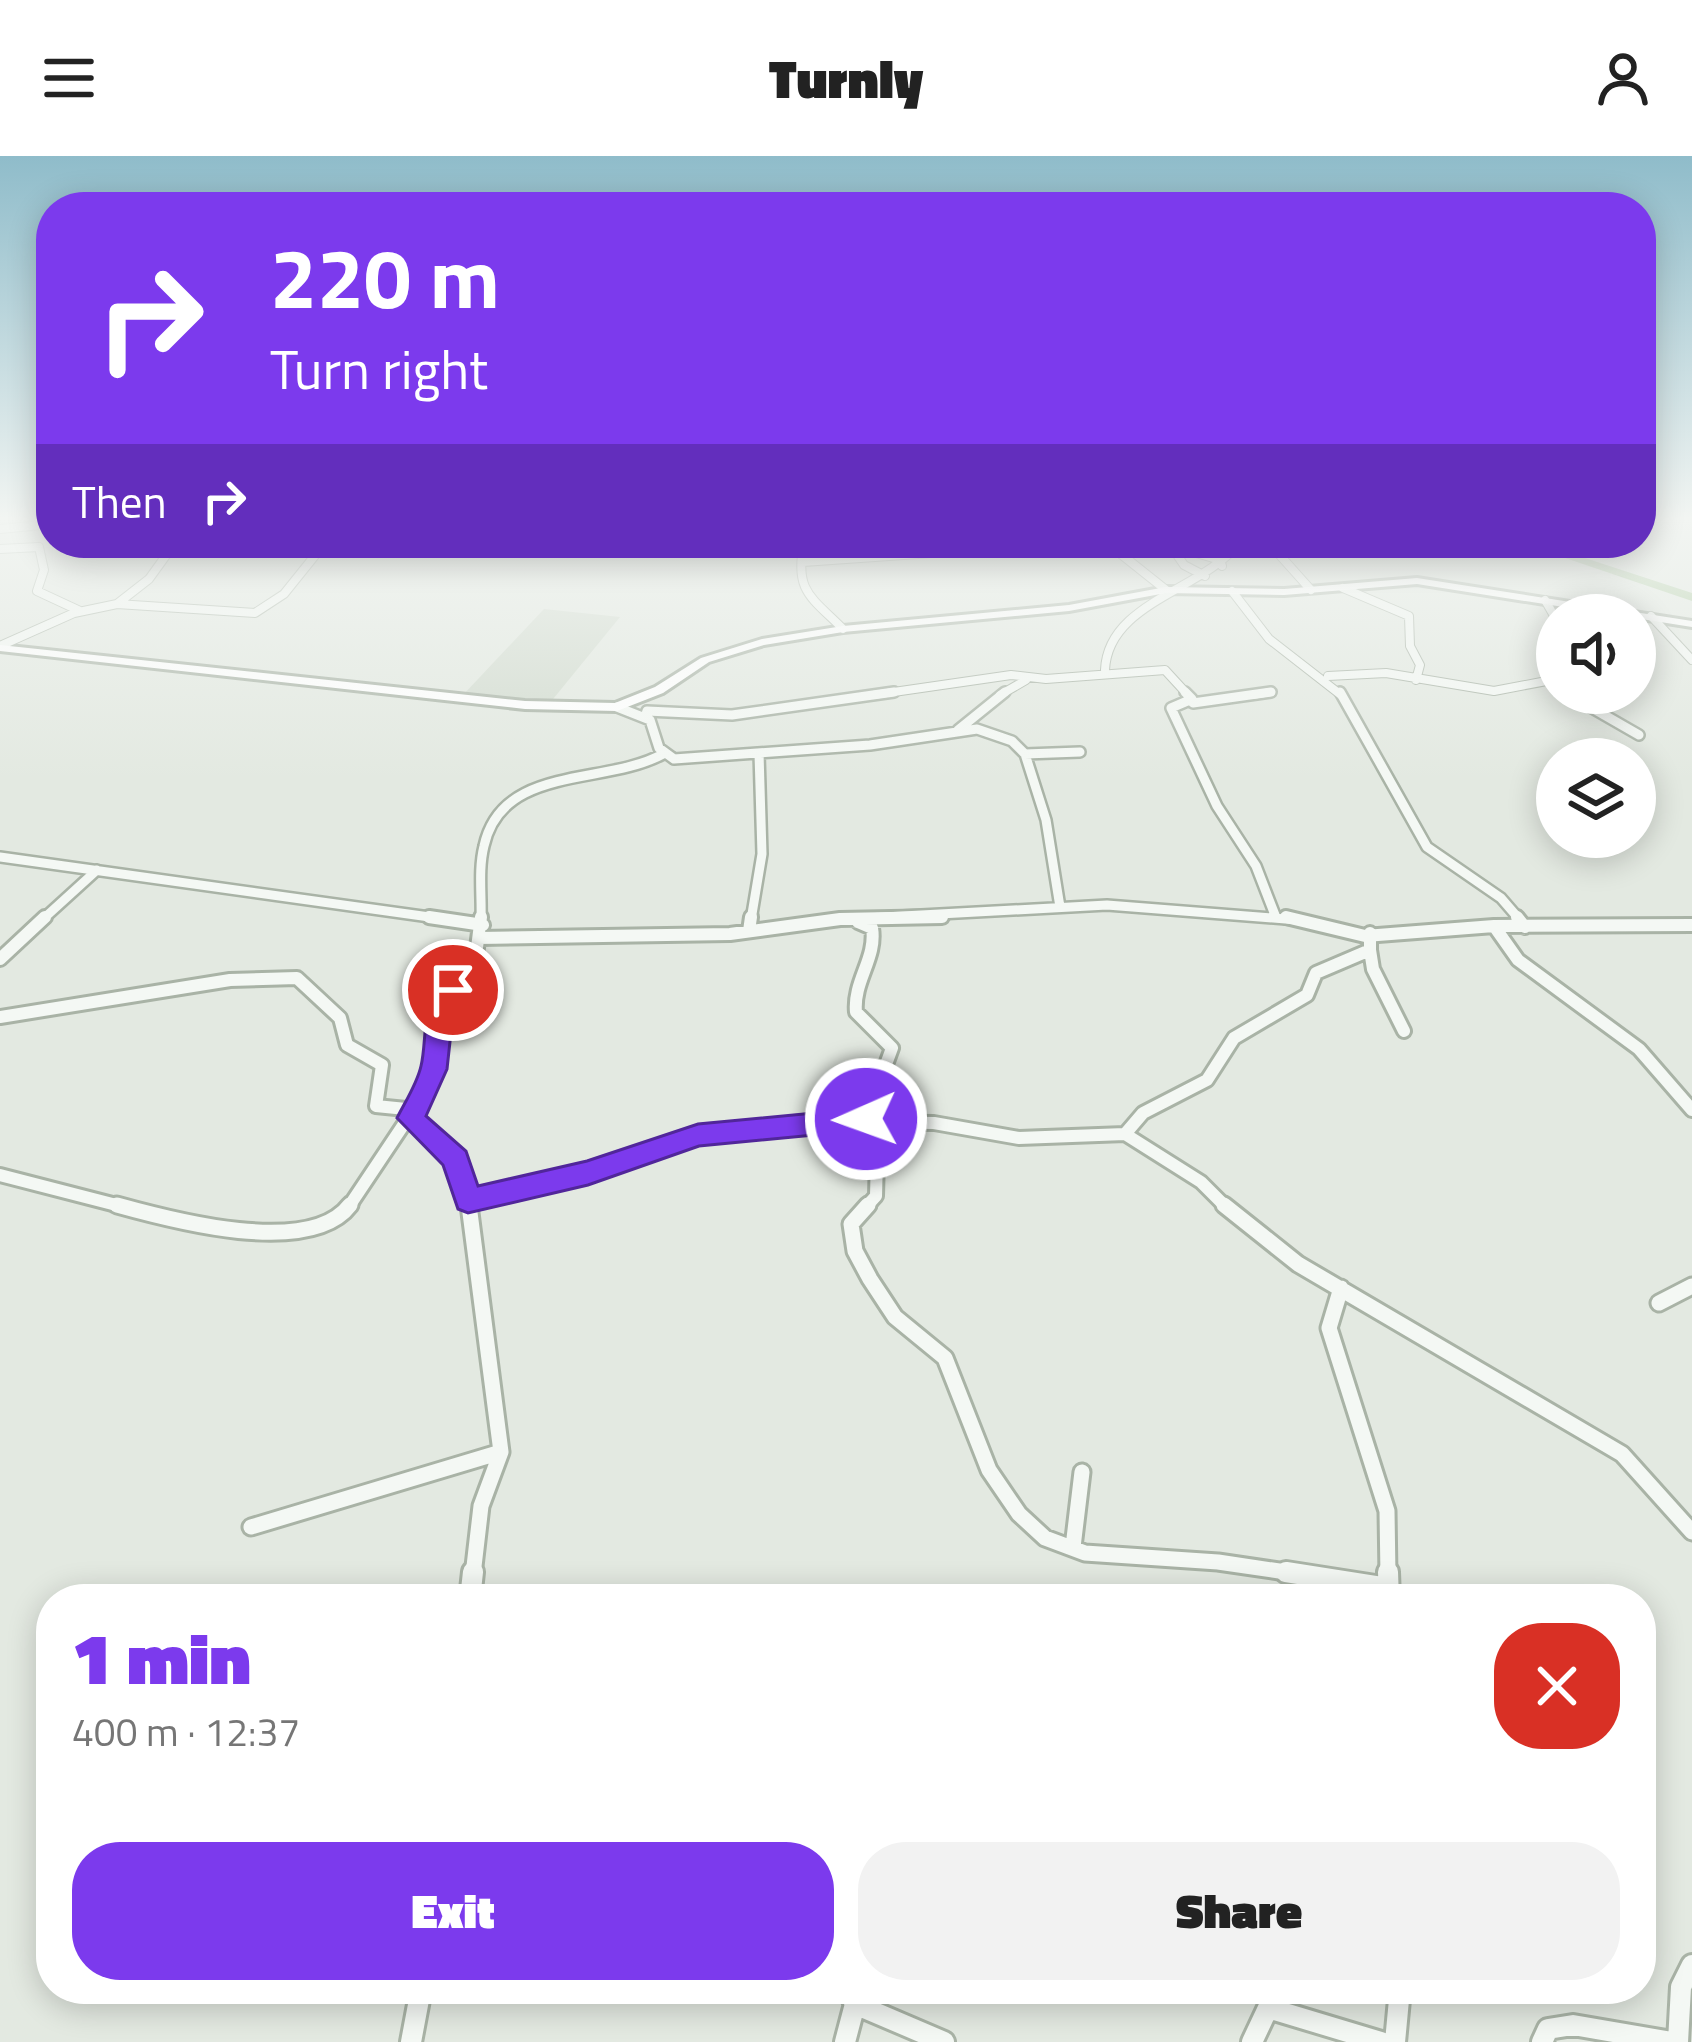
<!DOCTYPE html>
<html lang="en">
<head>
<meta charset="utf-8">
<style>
  :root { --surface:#fff; --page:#f2f2f2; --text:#222; --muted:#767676; --accent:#7c3aed }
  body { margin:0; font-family:"Titillium Web",sans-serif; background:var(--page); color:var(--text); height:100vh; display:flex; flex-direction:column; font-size:45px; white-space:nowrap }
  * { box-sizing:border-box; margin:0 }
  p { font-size:39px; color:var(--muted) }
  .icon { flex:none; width:66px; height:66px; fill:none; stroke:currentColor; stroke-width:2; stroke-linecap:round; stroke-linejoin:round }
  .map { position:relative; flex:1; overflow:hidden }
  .drawer { position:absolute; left:36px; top:1428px; width:1620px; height:420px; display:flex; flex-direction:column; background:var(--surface); border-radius:48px; box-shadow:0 6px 30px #0003 }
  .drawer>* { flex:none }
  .banner { position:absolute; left:36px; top:36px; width:1620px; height:366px; border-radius:48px; box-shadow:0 6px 30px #0003; background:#7c3aed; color:#fff; overflow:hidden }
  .buttons { position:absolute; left:1536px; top:438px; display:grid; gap:24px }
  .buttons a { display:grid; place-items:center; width:120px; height:120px; border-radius:50%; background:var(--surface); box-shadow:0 6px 30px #0003; font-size:60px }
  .pin { position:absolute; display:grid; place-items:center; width:102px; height:102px; color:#fff; margin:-51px; border:6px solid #fff; border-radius:50%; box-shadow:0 3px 12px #0007 }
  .me { position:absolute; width:132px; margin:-66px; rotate:268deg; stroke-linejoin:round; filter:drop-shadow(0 0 9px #0008) }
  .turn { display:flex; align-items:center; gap:42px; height:252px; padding:0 36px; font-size:54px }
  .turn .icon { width:156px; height:156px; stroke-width:2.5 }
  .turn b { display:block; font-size:84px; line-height:102px }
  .then { display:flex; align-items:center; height:114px; padding:0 36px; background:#0003; gap:24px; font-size:45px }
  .round { display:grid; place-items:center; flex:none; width:126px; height:126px; border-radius:48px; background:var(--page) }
  .overview { display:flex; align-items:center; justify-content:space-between; height:204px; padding:0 36px }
  h1 { font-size:72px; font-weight:800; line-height:90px; color:var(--accent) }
  .cta { display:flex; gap:24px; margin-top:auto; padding:24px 36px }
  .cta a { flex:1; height:138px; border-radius:48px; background:var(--accent); color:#fff; font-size:48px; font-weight:800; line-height:138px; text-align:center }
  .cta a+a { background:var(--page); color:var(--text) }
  header { display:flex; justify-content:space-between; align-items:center; height:156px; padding:0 36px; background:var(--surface); font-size:54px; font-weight:800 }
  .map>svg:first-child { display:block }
  .built { fill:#d2dbcf }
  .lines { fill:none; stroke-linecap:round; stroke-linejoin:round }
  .river { fill:#abc99d; fill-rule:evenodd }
  .minor-far4-casing { stroke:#a9b3a6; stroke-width:10 }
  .minor-far3-casing { stroke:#a9b3a6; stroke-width:14 }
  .minor-far2-casing { stroke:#a9b3a6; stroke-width:18 }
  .minor-far1-casing { stroke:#a9b3a6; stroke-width:21 }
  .minor-casing { stroke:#a9b3a6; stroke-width:26 }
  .secondary-casing { stroke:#a9b3a6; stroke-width:6 }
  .minor-far4 { stroke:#f4f8f4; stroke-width:8 }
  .minor-far3 { stroke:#f4f8f4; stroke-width:9 }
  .minor-far2 { stroke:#f4f8f4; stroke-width:12 }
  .minor-far1 { stroke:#f4f8f4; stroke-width:15 }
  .minor { stroke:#f4f8f4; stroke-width:20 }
  .secondary { fill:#fff; fill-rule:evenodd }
  .route { fill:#7c3aed; stroke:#51269a; stroke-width:3 }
</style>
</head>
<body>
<header><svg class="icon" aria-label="menu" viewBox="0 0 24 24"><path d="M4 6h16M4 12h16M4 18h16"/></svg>Turnly<svg class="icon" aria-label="person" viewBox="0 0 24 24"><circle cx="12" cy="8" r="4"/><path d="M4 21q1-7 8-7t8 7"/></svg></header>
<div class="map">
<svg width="1692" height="1886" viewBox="0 0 1692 1886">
  <rect width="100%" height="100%" fill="#e3e9e1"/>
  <!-- built -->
  <path class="built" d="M544 453 620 461 549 548 463 539Z"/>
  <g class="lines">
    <!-- river -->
    <path class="river" d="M1521 387H1539L1692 437V445Z"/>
    <defs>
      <path id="minor-far4" d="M0 373 51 368
        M804 387C794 435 811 441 843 473
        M1107 387 1166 434
        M1162 387 1220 404 1222 410
        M753 392H803
        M0 393 39 391 44 414 37 435 80 455
        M1173 393 1184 409 1205 420
        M1277 396 1311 434
        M803 406 961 395 979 387
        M1343 432 1409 460 1410 490 1420 509 1416 524
        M1232 435 1269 483 1341 539
        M1545 444 1557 465
        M117 448 255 457 284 438 325 387
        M1651 460 1692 504
        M0 490 74 457 117 448 149 423 175 387
        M1105 514C1108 446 1202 435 1239 387
        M1328 520 1386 517 1494 535 1557 523
        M873 539 1011 519 1046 523 1165 514 1188 539
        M1000 539 1026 524
        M1252 539 1271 536"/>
      <path id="minor-far3" d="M1185 536 1192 543 1171 552 1217 650 1256 710 1275 759
        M1340 536 1427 691 1501 742 1520 764
        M1566 537 1639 579
        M1193 547 1271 536
        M617 551 650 564 659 592 674 603 870 589 977 573 1012 585 1025 598
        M645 561 647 555 732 559 894 536
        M958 574 1005 536
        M0 701 451 764
        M1060 751 1046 664 1025 598 1080 596
        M42 764 97 714
        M481 764C482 740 478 714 484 690 502 608 605 630 663 598
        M751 764 762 698 759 597
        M829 764 1107 749 1298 764"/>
      <path id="minor-far2" d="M429 761 483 769
        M1286 761 1365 780 1494 770 1692 769
        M1517 761 1525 771
        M858 766 872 772C877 802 853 825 856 856L892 892 866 963
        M1494 770 1518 804 1639 893 1692 954
        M749 775 751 761
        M479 782 730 778 840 763 942 761
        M1370 794 1373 813 1404 875
        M0 803 45 761
        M0 861 230 824 297 822 340 862 347 889 382 909 376 950 416 954
        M411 963 455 1003 469 1052
        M1125 978 1143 957 1207 924 1234 882 1307 839 1316 817 1370 794V777
        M0 1019 128 1052
        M468 1045 543 1030 698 979 811 965 934 967 1019 982 1125 978 1201 1026 1227 1052
        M348 1052 426 935 440 854 476 799 481 761
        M865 1052 876 1040 878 964"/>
      <path id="minor-far1" d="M117 1049C171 1064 310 1102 350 1049
        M868 1049 851 1068 855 1095 870 1123 895 1161 945 1202 989 1314 1019 1358 1045 1382 1085 1397 1218 1406 1306 1419
        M1224 1049 1298 1108 1622 1298 1692 1376
        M1341 1132 1329 1172 1387 1355 1388 1419
        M1659 1147 1692 1130
        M251 1371 501 1296 469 1049
        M1073 1391 1082 1316
        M473 1419 481 1350 501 1296"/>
      <path id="minor" d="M1286 1416 1388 1432
        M1388 1416 1389 1443
        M470 1443 473 1416
        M855 1848 944 1886
        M411 1886 421 1833
        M845 1886 855 1848 848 1833
        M1252 1886 1268 1852 1381 1886
        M1395 1886 1400 1833
        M1542 1886 1548 1873 1573 1869 1672 1886
        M1678 1886 1681 1831 1692 1809"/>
      <path id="secondary" d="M1417 422 1692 465V471L1635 462V459H1614L1417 428 1284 439 1166 437 1069 455 843 476 764 489 709 506 663 537 617 555 525 553 0 495V489L525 545 615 547 655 531 701 502 762 483 843 470 1069 449 1166 431 1284 433Z"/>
    </defs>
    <!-- minor-far4 casing -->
    <use href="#minor-far4" class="minor-far4-casing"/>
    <!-- minor-far3 casing -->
    <use href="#minor-far3" class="minor-far3-casing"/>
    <!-- minor-far2 casing -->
    <use href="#minor-far2" class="minor-far2-casing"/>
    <!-- minor-far1 casing -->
    <use href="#minor-far1" class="minor-far1-casing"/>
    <!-- minor casing -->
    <use href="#minor" class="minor-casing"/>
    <!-- secondary casing -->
    <use href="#secondary" class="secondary-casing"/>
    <!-- minor-far4 -->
    <use href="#minor-far4" class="minor-far4"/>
    <!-- minor-far3 -->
    <use href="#minor-far3" class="minor-far3"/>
    <!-- minor-far2 -->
    <use href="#minor-far2" class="minor-far2"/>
    <!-- minor-far1 -->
    <use href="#minor-far1" class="minor-far1"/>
    <!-- minor -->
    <use href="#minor" class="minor"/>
    <!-- secondary -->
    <use href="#secondary" class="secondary"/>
  </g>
  <!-- sky -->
  <linearGradient id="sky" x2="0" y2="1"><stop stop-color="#8fbcca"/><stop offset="0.58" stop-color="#f2f5f2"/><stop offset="1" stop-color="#f2f5f2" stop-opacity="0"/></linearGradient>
  <rect width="1692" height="624" fill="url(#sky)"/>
  <!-- route -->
  <path class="route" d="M453 825 465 834 454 849 447 913 426 960 466 995 478 1030 587 1005 698 968 866 952 880 963 866 974 699 990 588 1029 468 1057 458 1053 443 1009 397 962C405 946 417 928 421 910 428 882 419 836 453 825Z"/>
</svg>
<div class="buttons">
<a><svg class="icon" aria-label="sound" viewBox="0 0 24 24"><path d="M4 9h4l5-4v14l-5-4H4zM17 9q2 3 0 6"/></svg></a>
<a><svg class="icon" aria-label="layers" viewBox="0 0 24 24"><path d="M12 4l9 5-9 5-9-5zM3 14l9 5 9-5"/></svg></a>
</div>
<div class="pin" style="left:453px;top:834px;background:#d93025"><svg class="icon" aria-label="arrive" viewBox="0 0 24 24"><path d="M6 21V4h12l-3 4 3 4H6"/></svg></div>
<svg class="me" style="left:866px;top:963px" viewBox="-20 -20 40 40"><circle r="17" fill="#7c3aed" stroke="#fff" stroke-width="3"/><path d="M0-11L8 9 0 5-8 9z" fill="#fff"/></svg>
<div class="banner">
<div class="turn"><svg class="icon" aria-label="right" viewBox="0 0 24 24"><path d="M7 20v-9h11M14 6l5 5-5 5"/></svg><div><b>220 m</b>Turn right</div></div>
<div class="then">Then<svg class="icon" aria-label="right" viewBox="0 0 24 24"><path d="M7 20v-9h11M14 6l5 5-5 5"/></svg></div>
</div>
<section class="drawer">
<div class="overview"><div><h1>1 min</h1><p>400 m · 12:37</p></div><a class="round" style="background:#d93025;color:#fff"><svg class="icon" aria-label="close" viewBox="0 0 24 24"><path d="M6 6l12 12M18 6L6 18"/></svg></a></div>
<div class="cta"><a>Exit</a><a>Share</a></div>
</section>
</div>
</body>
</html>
